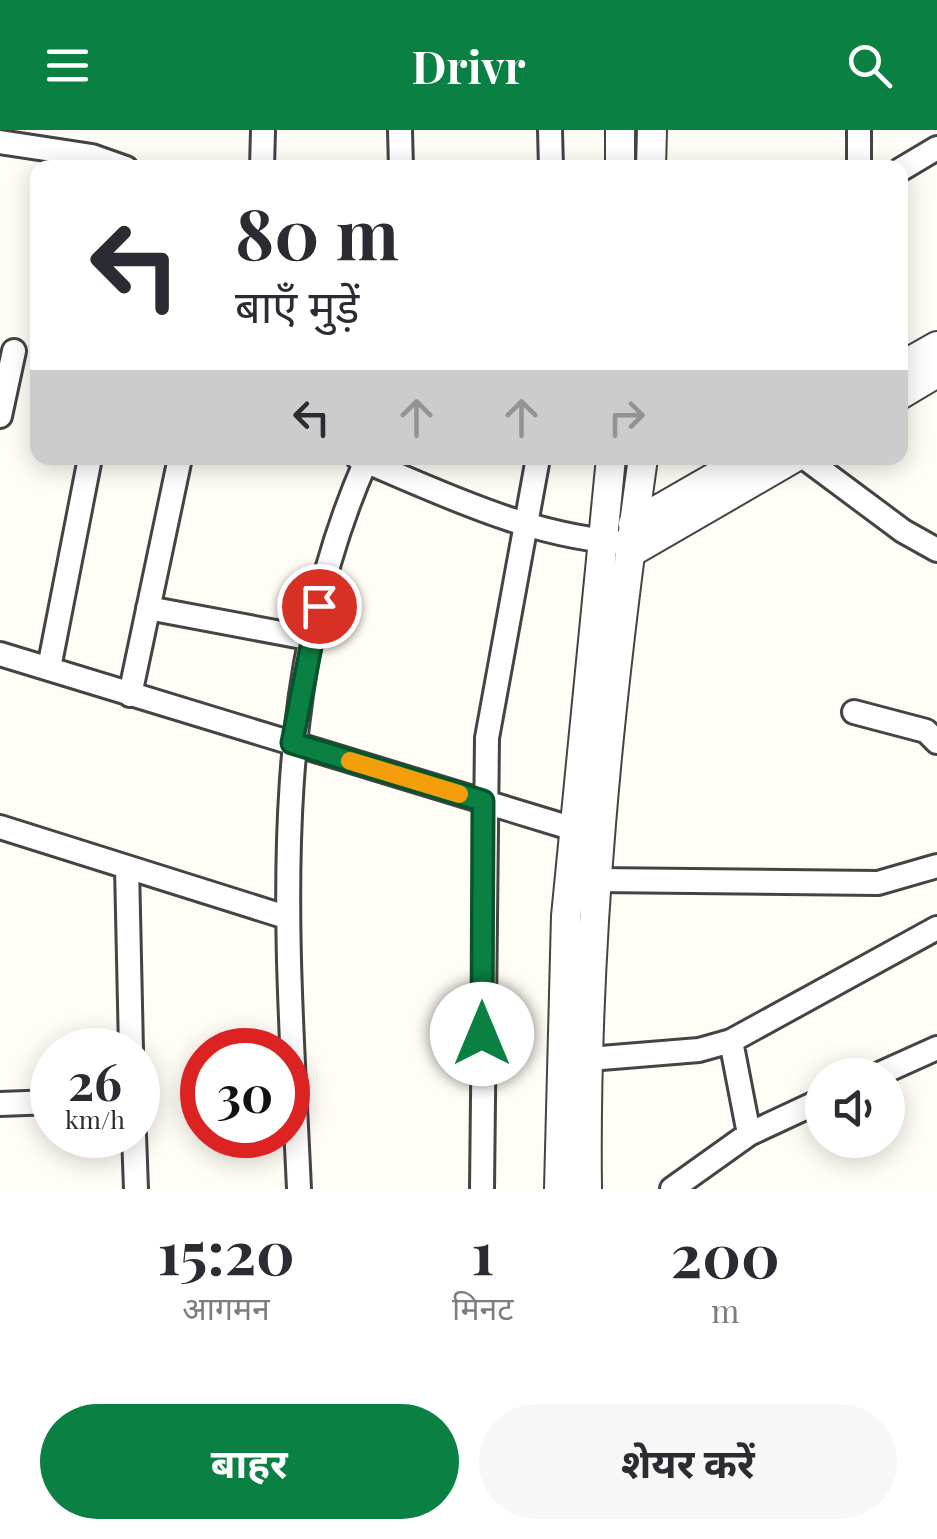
<!DOCTYPE html>
<html lang="hi">
<head>
<meta charset="utf-8">
<style>
  :root { --surface:#fff; --page:#f7f7f7; --text:#2b2b33; --muted:#7c7c81; --accent:#0b8043 }
  body { margin:0; font-family:"Playfair Display","Noto Sans Devanagari",serif; background:var(--page); color:var(--text); height:100vh; display:flex; flex-direction:column; font-size:38px; white-space:nowrap }
  * { box-sizing:border-box; margin:0 }
  p { font-size:32px; color:var(--muted) }
  .icon { flex:none; width:55px; height:55px; fill:none; stroke:currentColor; stroke-width:2; stroke-linecap:round; stroke-linejoin:round }
  .map { position:relative; height:1059px; overflow:hidden }
  .details { display:flex; flex-direction:column; background:var(--surface); flex:1 }
  .details>* { flex:none }
  .banner { position:absolute; left:30px; top:30px; width:878px; height:305px; border-radius:20px; box-shadow:0 5px 25px #0003; background:#fff; color:var(--text); overflow:hidden }
  .tools { position:absolute; left:805px; top:928px; display:grid; gap:20px }
  .tools a { display:grid; place-items:center; width:100px; height:100px; border-radius:50%; background:var(--surface); box-shadow:0 5px 25px #0003; font-size:50px }
  .speed { position:absolute; left:30px; top:898px; display:flex; gap:20px; font-size:50px; font-weight:700; text-align:center }
  .speed>* { display:grid; place-content:center; width:130px; height:130px; border-radius:50%; background:var(--surface); box-shadow:0 5px 25px #0003; line-height:1 }
  .speed small { font-size:25px; font-weight:400 }
  .speed .limit { border:15px solid #d22; background:#fff; color:#111 }
  .pin { position:absolute; display:grid; place-items:center; width:85px; height:85px; color:#fff; margin:-42px; border:5px solid #fff; border-radius:50%; box-shadow:0 2px 10px #0007 }
  .me { position:absolute; width:110px; margin:-55px; rotate:0deg; stroke-linejoin:round; filter:drop-shadow(0 0 8px #0008) }
  .turn { display:flex; align-items:center; gap:35px; height:210px; padding:0 40px; font-size:45px }
  .turn .icon { width:130px; height:130px; stroke-width:2.5 }
  .turn b { display:block; font-size:70px; line-height:85px }
  .lanes { display:flex; align-items:center; height:95px; padding:0 40px; background:#0003; justify-content:center; gap:50px; direction:ltr }
  .lanes .off { opacity:.35 }
  .eta { display:flex; justify-content:space-evenly; align-items:center; height:170px; text-align:center }
  .eta b { font-size:60px; font-weight:700; line-height:70px }
  .cta { display:flex; gap:20px; margin-top:auto; padding:20px 40px }
  .cta a { flex:1; height:115px; border-radius:60px; background:var(--accent); color:#fff; font-size:40px; font-weight:700; line-height:115px; text-align:center }
  .cta a+a { background:var(--page); color:var(--text) }
  header { display:flex; justify-content:space-between; align-items:center; height:130px; padding:0 40px; background:var(--accent); color:#fff; font-size:45px; font-weight:700 }
  .map>svg:first-child { display:block }
  .lines { fill:none; stroke-linecap:round; stroke-linejoin:round }
  .minor-casing { stroke:#444; stroke-width:28 }
  .tertiary-casing { stroke:#444; stroke-width:32 }
  .minor { stroke:#fff; stroke-width:22 }
  .tertiary { stroke:#fff; stroke-width:28 }
  .route-casing { stroke:#07532c; stroke-width:25 }
  .route { stroke:#0b8043; stroke-width:18 }
  .slow { stroke:#f59e0b; stroke-width:18 }
</style>
</head>
<body>
<header><svg class="icon" aria-label="menu" viewBox="0 0 24 24"><path d="M4 6h16M4 12h16M4 18h16"/></svg>Drivr<svg class="icon" aria-label="search" viewBox="0 0 24 24"><circle cx="10" cy="10" r="6"/><path d="M15 15l6 6"/></svg></header>
<div class="map">
<svg width="937" height="1059" viewBox="0 0 937 1059">
  <rect width="100%" height="100%" fill="#fffdf5"/>
  <g class="lines">
    <defs>
      <path id="minor" d="M400 0 401 38
        M550 0 551 38
        M859 0V38
        M0 12 92 26 126 38
        M262 38 263 0
        M900 40 937 18
        M0 286 14 221
        M358 328C445 365 535 409 632 413
        M805 328 903 401 937 420
        M148 478 313 509
        M0 524 574 699
        M49 538 90 328
        M130 565 180 328
        M854 582 926 601 937 612
        M0 697 286 787
        M127 737 131 920
        M596 750 878 753 937 736
        M731 911 749 1004
        M589 929 699 920 731 911 937 798
        M877 945 937 918
        M0 974 52 972
        M134 1005 136 1059
        M299 1059C288 812 263 563 366 331
        M482 1059 487 608 538 328
        M672 1059 749 1004 822 970"/>
      <path id="tertiary" d="M620 38V0
        M651 38 652 0
        M900 237 937 216
        M900 265 937 243
        M633 394 748 328
        M630 423 794 328
        M559 1059 566 786 611 328
        M587 1059C584 814 609 570 643 328"/>
    </defs>
    <!-- minor casing -->
    <use href="#minor" class="minor-casing"/>
    <!-- tertiary casing -->
    <use href="#tertiary" class="tertiary-casing"/>
    <!-- minor -->
    <use href="#minor" class="minor"/>
    <!-- tertiary -->
    <use href="#tertiary" class="tertiary"/>
  </g>
  <g class="lines">
    <defs>
      <path id="route" d="M319 476 292 613 483 671 482 904"/>
    </defs>
    <!-- route casing -->
    <use href="#route" class="route-casing"/>
    <!-- route -->
    <use href="#route" class="route"/>
    <!-- slow -->
    <path class="slow" d="M350 631 459 664"/>
  </g>
</svg>
<div class="tools">
<a><svg class="icon" aria-label="sound" viewBox="0 0 24 24"><path d="M4 9h4l5-4v14l-5-4H4zM17 9q2 3 0 6"/></svg></a>
</div>
<div class="speed"><div>26<small>km/h</small></div><div class="limit">30</div></div>
<div class="pin" style="left:319px;top:476px;background:#d93025"><svg class="icon" aria-label="arrive" viewBox="0 0 24 24"><path d="M6 21V4h12l-3 4 3 4H6"/></svg></div>
<svg class="me" style="left:482px;top:904px" viewBox="-20 -20 40 40"><circle r="19" fill="#fff"/><path d="M0-13L10 11 0 6-10 11z" fill="#0b8043"/></svg>
<div class="banner">
<div class="turn"><svg class="icon" aria-label="left" viewBox="0 0 24 24"><path d="M17 20v-9H6M10 6l-5 5 5 5"/></svg><div><b>80 m</b>बाएँ मुड़ें</div></div>
<div class="lanes"><svg class="icon" aria-label="left" viewBox="0 0 24 24"><path d="M17 20v-9H6M10 6l-5 5 5 5"/></svg><svg class="icon off" aria-label="ahead" viewBox="0 0 24 24"><path d="M12 20V5M6 11l6-6 6 6"/></svg><svg class="icon off" aria-label="ahead" viewBox="0 0 24 24"><path d="M12 20V5M6 11l6-6 6 6"/></svg><svg class="icon off" aria-label="right" viewBox="0 0 24 24"><path d="M7 20v-9h11M14 6l5 5-5 5"/></svg></div>
</div>
</div>
<section class="details">
<div class="eta">
<div><b>15:20</b><p>आगमन</p></div>
<div><b>1</b><p>मिनट</p></div>
<div><b>200</b><p>m</p></div>
</div>
<div class="cta"><a>बाहर</a><a>शेयर करें</a></div>
</section>
</body>
</html>
